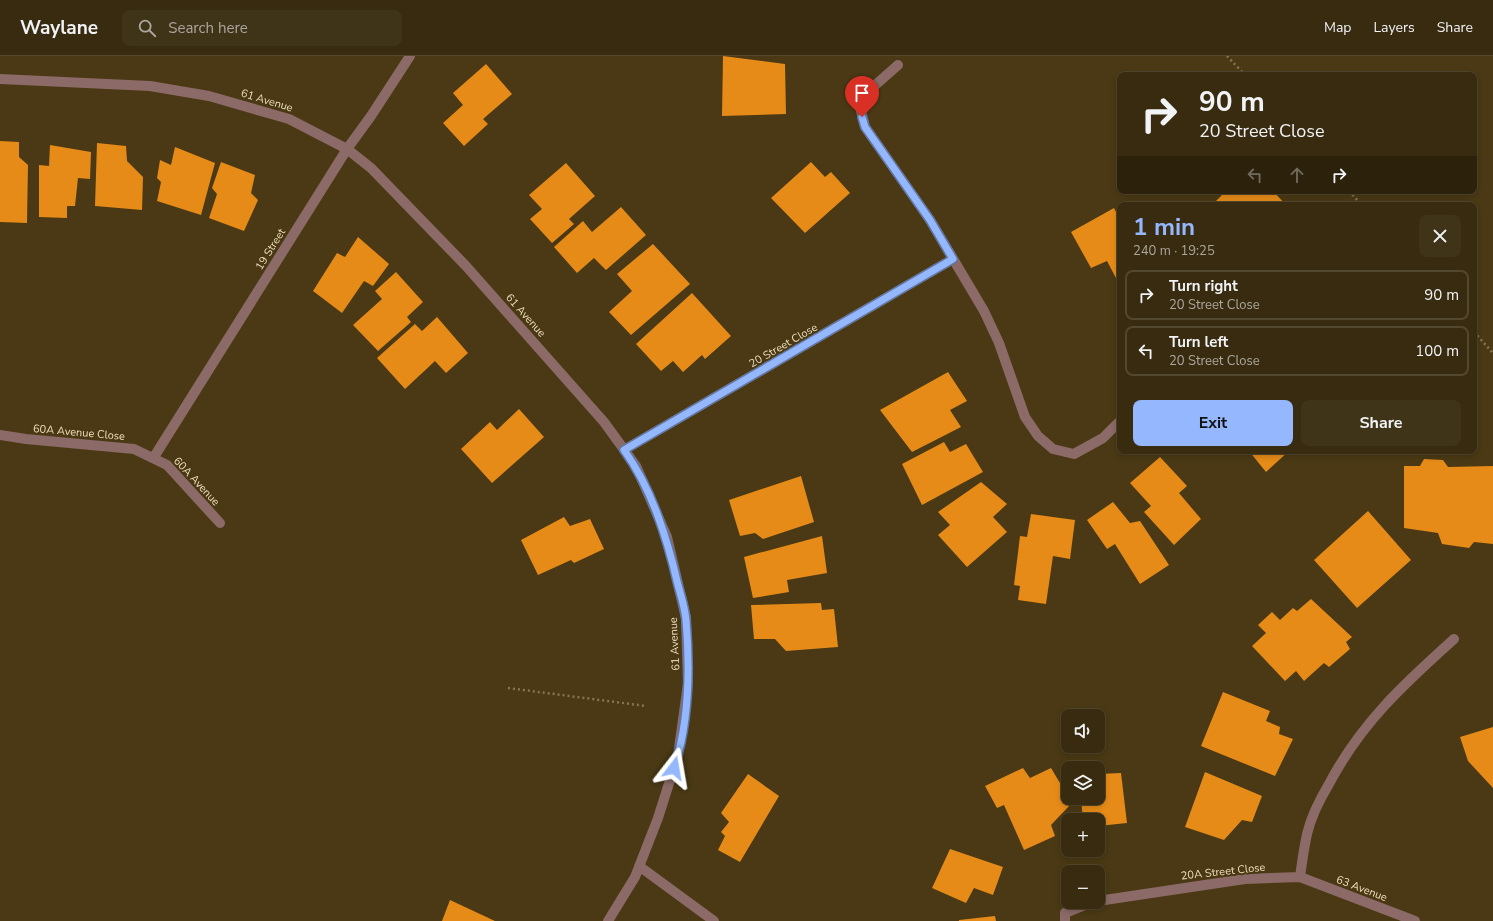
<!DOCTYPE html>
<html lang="en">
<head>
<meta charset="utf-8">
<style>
  :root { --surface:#382b0f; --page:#3f3318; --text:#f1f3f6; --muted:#aba79e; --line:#52472f; --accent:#94b7fd }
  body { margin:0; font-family:"Nunito Sans",sans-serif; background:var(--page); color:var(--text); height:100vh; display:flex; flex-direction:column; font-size:15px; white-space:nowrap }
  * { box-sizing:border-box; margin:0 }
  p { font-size:13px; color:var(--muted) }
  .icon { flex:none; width:22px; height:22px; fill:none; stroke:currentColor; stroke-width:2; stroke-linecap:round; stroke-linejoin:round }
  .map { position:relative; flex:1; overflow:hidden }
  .drawer { position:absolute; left:1117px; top:146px; width:360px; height:252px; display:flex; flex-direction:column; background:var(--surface); border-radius:8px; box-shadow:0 2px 6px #0003,0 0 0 1px var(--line) }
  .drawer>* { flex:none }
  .guide { position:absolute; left:1117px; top:16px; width:360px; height:122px; border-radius:8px; box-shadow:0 2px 6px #0003,0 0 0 1px var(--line); background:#382b0f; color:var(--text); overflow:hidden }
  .tools { position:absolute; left:1061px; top:653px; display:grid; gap:8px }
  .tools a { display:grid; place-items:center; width:44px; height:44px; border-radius:8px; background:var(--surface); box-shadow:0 2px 6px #0003,0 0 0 1px var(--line); font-size:20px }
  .pin { position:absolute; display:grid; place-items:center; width:34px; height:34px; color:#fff; margin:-41px -17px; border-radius:50% 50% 50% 0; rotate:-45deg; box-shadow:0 0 4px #0007 }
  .pin .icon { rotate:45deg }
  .me { position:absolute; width:44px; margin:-22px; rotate:14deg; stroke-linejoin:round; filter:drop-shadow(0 0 3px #0008) }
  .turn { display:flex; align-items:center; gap:14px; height:84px; padding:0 16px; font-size:18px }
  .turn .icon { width:52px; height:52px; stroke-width:2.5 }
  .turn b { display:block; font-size:28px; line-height:34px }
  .lanes { display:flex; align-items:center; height:38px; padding:0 16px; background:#0003; justify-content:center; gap:20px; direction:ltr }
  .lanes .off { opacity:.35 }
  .round { display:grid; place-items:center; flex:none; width:42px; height:42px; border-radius:8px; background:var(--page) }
  .headline { display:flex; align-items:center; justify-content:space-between; height:68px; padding:0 16px }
  h1 { font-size:24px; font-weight:700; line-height:30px; color:var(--accent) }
  .button { display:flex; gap:8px; margin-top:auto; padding:8px 16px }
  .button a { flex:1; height:46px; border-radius:8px; background:var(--accent); color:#111; font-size:16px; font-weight:700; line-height:46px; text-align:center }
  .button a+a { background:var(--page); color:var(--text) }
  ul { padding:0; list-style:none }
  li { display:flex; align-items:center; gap:12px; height:50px; margin:0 8px 6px; padding:0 8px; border:2px solid var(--line); border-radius:8px }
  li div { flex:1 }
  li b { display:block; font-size:15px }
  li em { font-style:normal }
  header { display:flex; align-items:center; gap:24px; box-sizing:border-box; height:56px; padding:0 20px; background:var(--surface); border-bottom:1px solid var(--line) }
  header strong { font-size:19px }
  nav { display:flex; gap:22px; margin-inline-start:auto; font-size:14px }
  .search { width:280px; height:36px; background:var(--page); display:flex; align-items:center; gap:10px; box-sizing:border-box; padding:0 14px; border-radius:8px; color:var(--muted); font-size:15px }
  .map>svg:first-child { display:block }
  .building { fill:#e68b18 }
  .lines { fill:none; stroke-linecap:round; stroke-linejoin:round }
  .path { stroke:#867551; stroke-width:2.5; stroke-dasharray:2 3; stroke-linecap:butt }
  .minor { stroke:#8b6a67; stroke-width:10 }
  .route-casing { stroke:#6077a4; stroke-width:10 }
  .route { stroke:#94b7fd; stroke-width:7 }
  .labels { text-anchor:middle; stroke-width:4; stroke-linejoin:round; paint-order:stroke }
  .street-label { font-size:11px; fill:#f0dfbd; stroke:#4a3914 }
</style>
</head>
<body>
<header>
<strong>Waylane</strong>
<div class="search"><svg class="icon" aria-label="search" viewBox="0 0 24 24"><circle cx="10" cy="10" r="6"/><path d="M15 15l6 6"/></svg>Search here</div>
<nav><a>Map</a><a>Layers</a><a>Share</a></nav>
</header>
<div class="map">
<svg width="1493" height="865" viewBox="0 0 1493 865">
  <rect width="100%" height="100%" fill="#4a3914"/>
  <!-- building -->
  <path class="building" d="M723 0 785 8 786 58 722 60Z
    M486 8 512 38 483 63 488 68 464 90 443 67 463 49 453 37Z
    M0 85 19 86V101L28 109 27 167 0 166Z
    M97 87 126 90 127 105 143 121 142 154 95 150Z
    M50 89 91 96 90 123 78 122 75 150H67V162L39 161V109L49 110Z
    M175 91 215 107 201 159 157 145 161 126 157 122 160 104 171 109Z
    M221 106 255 119 251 137 258 144 244 175 209 162 217 138 212 132Z
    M811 106 825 121 831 116 850 137 805 177 771 142Z
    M566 107 595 140 569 163 574 168 552 187 530 163 542 153 529 139Z
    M1226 135H1273L1286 149H1212Z
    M621 151 646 179 606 214 594 202 577 217 554 191 583 165 592 176Z
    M1114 152 1120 164V222L1117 224 1107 205 1091 212 1071 176Z
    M358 181 389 208 373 230 364 225 342 257 313 235 337 197 345 201Z
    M653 188 690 228 631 279 609 256 632 235 617 218Z
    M396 216 423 246 407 261 411 266 378 295 353 269 382 243 375 235Z
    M692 237 731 280 705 303 702 299 683 316 673 305 661 315 636 288Z
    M437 261 468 297 446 317 435 305 405 333 377 302 415 268 422 275Z
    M948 316 967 345 950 354 961 371 912 396 880 354Z
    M519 353 544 381 492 427 461 393 490 366 497 374Z
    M944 386 950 396 966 388 983 416 922 449 902 408Z
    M1249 395H1289L1266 416Z
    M1160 401 1187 430 1179 437 1201 463 1174 489 1144 456 1151 450 1130 427Z
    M1424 403 1443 404 1448 411 1493 410V488L1474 486 1469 492 1442 488 1438 477 1404 472V410H1420Z
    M801 420 814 466 763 483 755 477 740 480 729 444Z
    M981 426 1007 448 993 461 1007 476 967 511 938 479 950 469 938 456Z
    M1113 446 1130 467 1140 465 1169 509 1140 528 1115 488 1107 493 1087 464Z
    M1368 455 1411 504 1357 552 1314 504Z
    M1031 458 1075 464 1070 503 1053 500 1046 548 1018 544 1020 530 1014 529 1020 480 1027 481Z
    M564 461 570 470 590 463 604 493 574 507 571 504 538 519 521 484Z
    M822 480 827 517 787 524 789 536 753 542 744 501Z
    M1311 543 1352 581 1346 586 1350 593 1329 611 1324 607 1304 625 1296 615 1285 625 1252 590 1266 577 1258 569 1272 556 1280 564 1293 552 1297 555Z
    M821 547 822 554 834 553 838 591 786 595 775 583H754L751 549Z
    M1223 636 1270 655 1266 665 1280 671 1279 678 1293 683 1275 720 1201 690Z
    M1493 671V732L1468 705 1460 681Z
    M1023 712 1030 722 1051 712 1072 747 1051 769 1055 780 1024 794 1004 749 997 752 985 730Z
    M1205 716 1262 740 1252 766 1242 764 1224 784 1185 771Z
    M1121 717 1127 767 1098 770V764H1083L1081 742H1098V718Z
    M748 718 779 740 740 806 718 794 725 780 721 776 729 766 721 757Z
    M950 793 1003 811 993 839 974 832 966 847 932 832Z
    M450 844 495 865H442Z
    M995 860 996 865H959V864Z"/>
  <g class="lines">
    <!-- path -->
    <path class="path" d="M1227 0 1245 19
      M1349 135 1362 149
      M1474 276 1493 297
      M508 632 646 650"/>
    <!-- minor -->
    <path class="minor" d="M898 9 872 32 860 51 865 71 930 164 984 255 999 287 1025 361 1038 380 1053 393 1074 398 1103 382 1120 365
      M0 23 150 30 209 40 289 63 347 93 371 112 466 210 604 366 636 410 667 481 686 562 688 628 678 699 658 762 635 821 608 865
      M0 379 26 383 134 393 167 409 220 467
      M624 394 953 203
      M154 401 347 93 371 60 410 0
      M639 810 714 865
      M1300 821C1302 806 1304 792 1307 778 1311 761 1320 743 1329 728 1361 667 1404 628 1454 583
      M1098 845 1245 823 1300 821 1415 865
      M1065 865V857L1092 846"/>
  </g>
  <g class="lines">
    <defs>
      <path id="route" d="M674 712C689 667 690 611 686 564 685 552 681 540 678 529 667 482 652 433 624 394L953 203 930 164 865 71 862 61"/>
    </defs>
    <!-- route casing -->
    <use href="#route" class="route-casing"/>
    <!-- route -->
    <use href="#route" class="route"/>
  </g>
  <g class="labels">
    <!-- street labels -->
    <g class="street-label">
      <text transform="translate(267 44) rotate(17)" y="4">61 Avenue</text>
      <text transform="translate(270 193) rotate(-58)" y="4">19 Street</text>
      <text transform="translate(526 259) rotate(48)" y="4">61 Avenue</text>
      <text transform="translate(783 289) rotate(-30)" y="4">20 Street Close</text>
      <text transform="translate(79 376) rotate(5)" y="4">60A Avenue Close</text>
      <text transform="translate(197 425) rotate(47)" y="4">60A Avenue</text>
      <text transform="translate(674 588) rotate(-93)" y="4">61 Avenue</text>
      <text transform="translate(1223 815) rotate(-6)" y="4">20A Street Close</text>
      <text transform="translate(1362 832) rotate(21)" y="4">63 Avenue</text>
    </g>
  </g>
</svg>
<div class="tools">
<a><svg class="icon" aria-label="sound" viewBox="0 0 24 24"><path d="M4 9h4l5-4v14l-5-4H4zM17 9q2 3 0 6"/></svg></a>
<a><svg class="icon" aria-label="layers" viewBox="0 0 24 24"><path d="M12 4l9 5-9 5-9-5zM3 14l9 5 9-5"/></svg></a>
<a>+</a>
<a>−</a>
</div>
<div class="pin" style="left:862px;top:61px;background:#d93025"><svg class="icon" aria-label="arrive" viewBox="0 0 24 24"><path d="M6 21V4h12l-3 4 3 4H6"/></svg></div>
<svg class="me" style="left:674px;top:712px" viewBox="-20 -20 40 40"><path d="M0-17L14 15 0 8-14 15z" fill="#94b7fd" stroke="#fff" stroke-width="4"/></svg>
<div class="guide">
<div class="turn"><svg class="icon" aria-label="right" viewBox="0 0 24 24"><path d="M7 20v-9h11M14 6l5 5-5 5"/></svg><div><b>90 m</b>20 Street Close</div></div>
<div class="lanes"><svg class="icon off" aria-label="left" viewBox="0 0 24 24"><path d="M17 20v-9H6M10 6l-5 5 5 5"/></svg><svg class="icon off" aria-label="ahead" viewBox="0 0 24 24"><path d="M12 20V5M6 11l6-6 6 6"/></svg><svg class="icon" aria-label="right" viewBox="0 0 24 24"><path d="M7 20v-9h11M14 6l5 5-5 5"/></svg></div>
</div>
<section class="drawer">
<div class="headline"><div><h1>1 min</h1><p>240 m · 19:25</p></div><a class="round"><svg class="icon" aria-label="close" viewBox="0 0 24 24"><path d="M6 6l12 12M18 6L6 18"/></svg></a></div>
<ul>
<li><svg class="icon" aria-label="right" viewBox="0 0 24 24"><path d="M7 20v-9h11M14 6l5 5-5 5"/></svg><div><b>Turn right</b><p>20 Street Close</p></div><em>90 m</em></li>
<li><svg class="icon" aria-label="left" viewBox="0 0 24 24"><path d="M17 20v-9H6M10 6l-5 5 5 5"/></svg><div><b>Turn left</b><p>20 Street Close</p></div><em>100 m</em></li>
</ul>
<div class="button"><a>Exit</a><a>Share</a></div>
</section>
</div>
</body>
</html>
